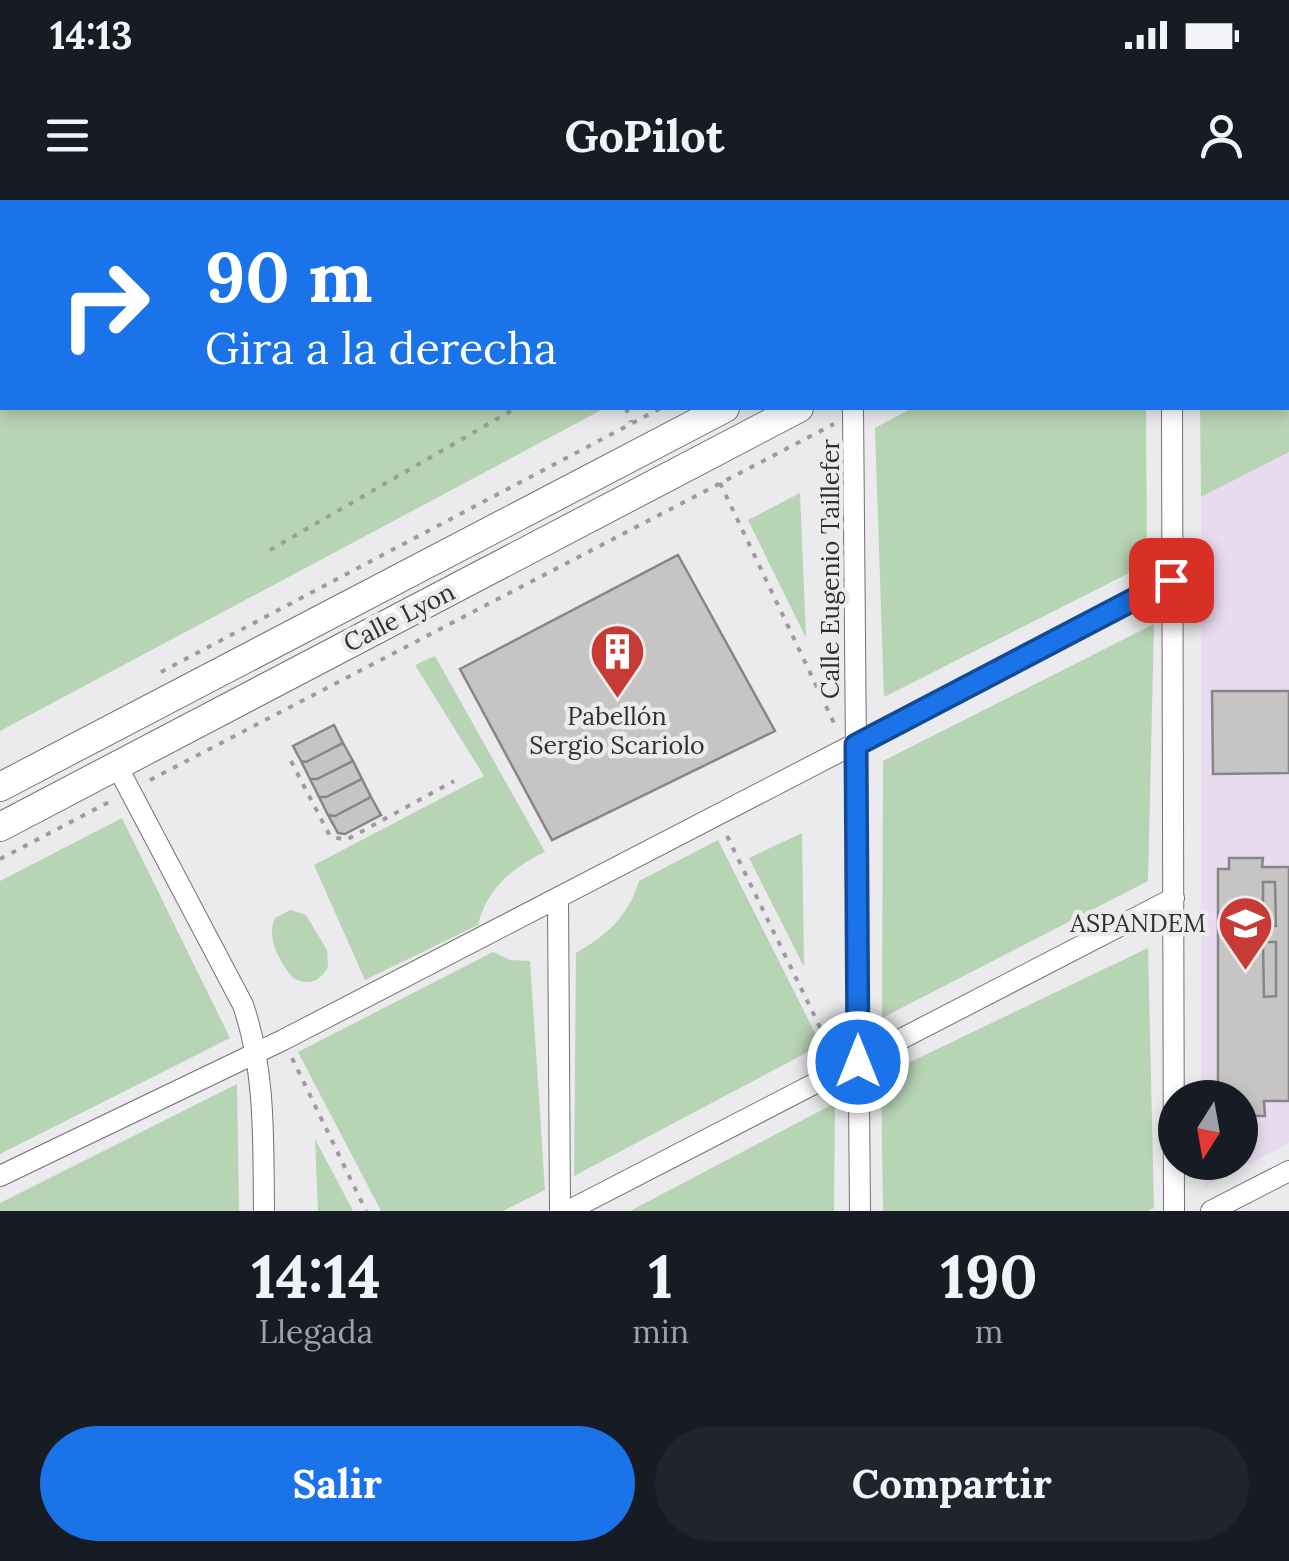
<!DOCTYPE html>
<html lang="es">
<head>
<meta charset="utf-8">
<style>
  :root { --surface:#171b24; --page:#20242c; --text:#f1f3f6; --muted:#9ea1a6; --accent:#1a73e8 }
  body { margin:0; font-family:Lora,serif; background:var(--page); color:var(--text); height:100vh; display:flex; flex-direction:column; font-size:38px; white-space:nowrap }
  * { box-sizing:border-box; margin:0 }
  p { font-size:32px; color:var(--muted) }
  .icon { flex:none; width:55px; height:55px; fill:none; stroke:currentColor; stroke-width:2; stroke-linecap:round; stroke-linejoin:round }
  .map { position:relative; height:1011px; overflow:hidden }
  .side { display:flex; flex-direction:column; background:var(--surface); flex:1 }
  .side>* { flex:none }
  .guide { position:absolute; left:0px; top:0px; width:1290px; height:210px; box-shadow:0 5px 15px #0003; background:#1a73e8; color:#fff; overflow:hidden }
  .needle { width:65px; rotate:191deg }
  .fabs { position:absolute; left:1158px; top:880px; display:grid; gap:20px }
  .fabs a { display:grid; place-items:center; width:100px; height:100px; border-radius:50%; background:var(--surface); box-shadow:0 5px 15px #0003; font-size:50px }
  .pin { position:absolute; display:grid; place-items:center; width:85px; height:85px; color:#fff; margin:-42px; border-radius:20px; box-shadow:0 5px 15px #0006 }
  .me { position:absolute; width:110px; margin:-55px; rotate:0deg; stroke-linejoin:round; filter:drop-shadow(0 0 8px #0008) }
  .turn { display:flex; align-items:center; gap:35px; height:210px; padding:0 40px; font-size:45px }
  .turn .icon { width:130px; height:130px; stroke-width:2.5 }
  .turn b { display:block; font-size:70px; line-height:85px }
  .eta { display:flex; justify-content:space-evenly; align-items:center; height:170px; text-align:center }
  .eta b { font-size:60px; font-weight:800; line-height:70px }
  .action { display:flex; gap:20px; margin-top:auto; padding:20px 40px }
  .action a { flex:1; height:115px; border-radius:60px; background:var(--accent); color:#fff; font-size:40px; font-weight:800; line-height:115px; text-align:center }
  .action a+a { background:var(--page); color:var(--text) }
  .status { display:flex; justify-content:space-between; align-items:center; height:70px; padding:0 50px; background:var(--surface); direction:ltr }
  .status svg { height:28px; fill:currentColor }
  header { display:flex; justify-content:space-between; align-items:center; height:130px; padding:0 40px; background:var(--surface); font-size:45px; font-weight:800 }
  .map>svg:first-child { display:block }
  .education { fill:#eadcf0 }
  .green { fill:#b7d4b4 }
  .building { fill:#c7c5c4; stroke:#878585; stroke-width:2.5; fill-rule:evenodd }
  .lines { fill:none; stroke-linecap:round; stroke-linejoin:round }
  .street-casing { stroke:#727274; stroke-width:22 }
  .secondary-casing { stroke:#727274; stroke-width:30 }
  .path { stroke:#9c9c9d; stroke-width:4; stroke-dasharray:5 8; stroke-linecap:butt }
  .street { stroke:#fff; stroke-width:20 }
  .secondary { stroke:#fff; stroke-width:28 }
  .route-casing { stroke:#114b97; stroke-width:25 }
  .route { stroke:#1a73e8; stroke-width:18 }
  .labels { text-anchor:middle; stroke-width:9; stroke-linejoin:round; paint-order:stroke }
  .street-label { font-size:25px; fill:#2f3030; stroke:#ebebed }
  .poi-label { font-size:25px; fill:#2f3030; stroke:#ebebed }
</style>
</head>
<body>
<div class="status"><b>14:13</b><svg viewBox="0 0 49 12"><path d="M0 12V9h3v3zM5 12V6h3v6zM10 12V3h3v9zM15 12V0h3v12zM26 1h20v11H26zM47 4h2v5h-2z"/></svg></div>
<header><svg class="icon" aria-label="menu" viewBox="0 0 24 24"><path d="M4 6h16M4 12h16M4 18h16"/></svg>GoPilot<svg class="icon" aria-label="person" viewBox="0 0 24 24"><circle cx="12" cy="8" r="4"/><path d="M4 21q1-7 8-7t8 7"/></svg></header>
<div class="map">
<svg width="1289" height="1011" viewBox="0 0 1289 1011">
  <rect width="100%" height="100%" fill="#ebebed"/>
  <!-- education -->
  <path class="education" d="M1289 252V943L1205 987 1204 963 1240 962V898L1201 897V297Z"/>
  <!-- green -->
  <path class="green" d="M0 0 52 2H2V208H605L0 531Z
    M112 0H959L107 2Z
    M1283 0H1289V252L1201 297 1200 208H1288V2Z
    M912 208H1146L1147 364 884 497 875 228Z
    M800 293 806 438 748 320Z
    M1154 424 1148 681 882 818 883 561Z
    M435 456 545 652C513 667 486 689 478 725L365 780 314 665 484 576 415 465Z
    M122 618 230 838 0 954V681Z
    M802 633 804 767 749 658Z
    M718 640 821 845 574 976 576 753C607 735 628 717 639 681Z
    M290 710 306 715 327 750 328 767C320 782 308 786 293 778 279 761 266 738 275 718Z
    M1148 748 1154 1008 1148 1011H883L881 876Z
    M493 752 510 760 530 761 545 990 503 1011H381L298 852Z
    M237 884 239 1011H0V1003Z
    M835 903 834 1011H630Z
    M315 939 353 1011H318Z"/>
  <!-- building -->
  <path class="building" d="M678 355 775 531 552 640 460 469Z
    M1212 491H1289V573L1213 574Z
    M334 525 343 543 306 562 301 561 293 546Z
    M343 543 353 561 317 579H310L301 561 306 562Z
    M353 561 362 579 326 597H319L310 579H317Z
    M362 579 371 597 335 616 328 615 319 597H326Z
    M371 597 381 615 345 634 338 633 328 615 335 616Z
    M1229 658H1263L1262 667H1289V901H1264L1265 916H1240V898H1218V669H1229ZM1263 682H1275L1276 726H1263ZM1263 742H1276V796L1264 797Z
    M1263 682H1275L1276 726H1263Z
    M1263 742H1276V796L1264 797Z"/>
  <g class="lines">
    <defs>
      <path id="street" d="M1245 2 1246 0
        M853 208 860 1011
        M1172 208 1174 1011
        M117 566 243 805C266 872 263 941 264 1011
        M558 698 560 1011
        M0 976 283 840 1171 380
        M568 1011 1174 698
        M1211 1011 1289 971"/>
      <path id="secondary" d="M992 2 994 0
        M1024 2 1025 0
        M0 587 725 208
        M0 627 799 208"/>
    </defs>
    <!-- street casing -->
    <use href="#street" class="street-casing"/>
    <!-- secondary casing -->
    <use href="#secondary" class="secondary-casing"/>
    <!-- path -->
    <path class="path" d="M603 0V2
      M857 0 860 2
      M788 2 791 0
      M927 2 930 0
      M1281 2V0
      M626 208 631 222
      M720 283 834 523
      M270 350 516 208
      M161 472 661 208
      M291 561 330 636 346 640 454 581
      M150 580 834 224
      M727 636 832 852
      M0 659 111 601
      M292 858 366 1011"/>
    <!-- street -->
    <use href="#street" class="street"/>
    <!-- secondary -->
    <use href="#secondary" class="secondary"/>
  </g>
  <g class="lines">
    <defs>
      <path id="route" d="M858 862 856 545 1171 380"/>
    </defs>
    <!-- route casing -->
    <use href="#route" class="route-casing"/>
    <!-- route -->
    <use href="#route" class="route"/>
  </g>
  <!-- icons -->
  <defs>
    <symbol id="building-pin" viewBox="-11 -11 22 30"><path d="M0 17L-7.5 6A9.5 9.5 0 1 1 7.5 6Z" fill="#c83a34" stroke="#ebebed"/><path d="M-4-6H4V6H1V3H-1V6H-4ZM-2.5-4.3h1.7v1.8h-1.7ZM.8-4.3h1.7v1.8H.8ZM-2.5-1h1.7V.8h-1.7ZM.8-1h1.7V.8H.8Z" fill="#fff"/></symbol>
    <symbol id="school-pin" viewBox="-11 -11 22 30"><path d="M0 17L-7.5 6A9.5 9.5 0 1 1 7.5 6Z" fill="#c83a34" stroke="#ebebed"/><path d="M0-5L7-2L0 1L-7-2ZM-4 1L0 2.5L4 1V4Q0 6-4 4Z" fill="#fff"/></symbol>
  </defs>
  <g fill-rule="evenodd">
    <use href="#building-pin" x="586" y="420" width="63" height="86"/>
    <use href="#school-pin" x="1214" y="692" width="63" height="86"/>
  </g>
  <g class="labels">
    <!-- street labels -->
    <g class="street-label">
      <text transform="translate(830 369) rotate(-90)" y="9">Calle Eugenio Taillefer</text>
      <text transform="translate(399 417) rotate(-27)" y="9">Calle Lyon</text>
    </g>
    <!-- poi labels -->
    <g class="poi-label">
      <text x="617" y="525">Pabellón<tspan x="617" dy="29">Sergio Scariolo</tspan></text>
      <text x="1206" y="732" text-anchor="end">ASPANDEM</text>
    </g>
  </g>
</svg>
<div class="fabs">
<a><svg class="needle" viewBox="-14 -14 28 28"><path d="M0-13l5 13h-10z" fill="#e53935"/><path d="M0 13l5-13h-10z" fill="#9ea1a6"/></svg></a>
</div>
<div class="pin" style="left:1171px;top:380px;background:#d93025"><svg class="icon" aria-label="arrive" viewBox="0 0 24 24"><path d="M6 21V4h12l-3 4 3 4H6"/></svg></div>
<svg class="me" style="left:858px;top:862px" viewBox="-20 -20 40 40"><circle r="17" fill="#1a73e8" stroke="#fff" stroke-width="3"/><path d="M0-11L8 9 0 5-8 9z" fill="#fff"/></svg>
<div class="guide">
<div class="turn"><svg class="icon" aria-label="right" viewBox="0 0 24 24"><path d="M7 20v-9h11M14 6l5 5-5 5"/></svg><div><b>90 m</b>Gira a la derecha</div></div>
</div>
</div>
<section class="side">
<div class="eta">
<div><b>14:14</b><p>Llegada</p></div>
<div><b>1</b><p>min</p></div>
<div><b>190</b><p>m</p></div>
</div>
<div class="action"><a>Salir</a><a>Compartir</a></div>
</section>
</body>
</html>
